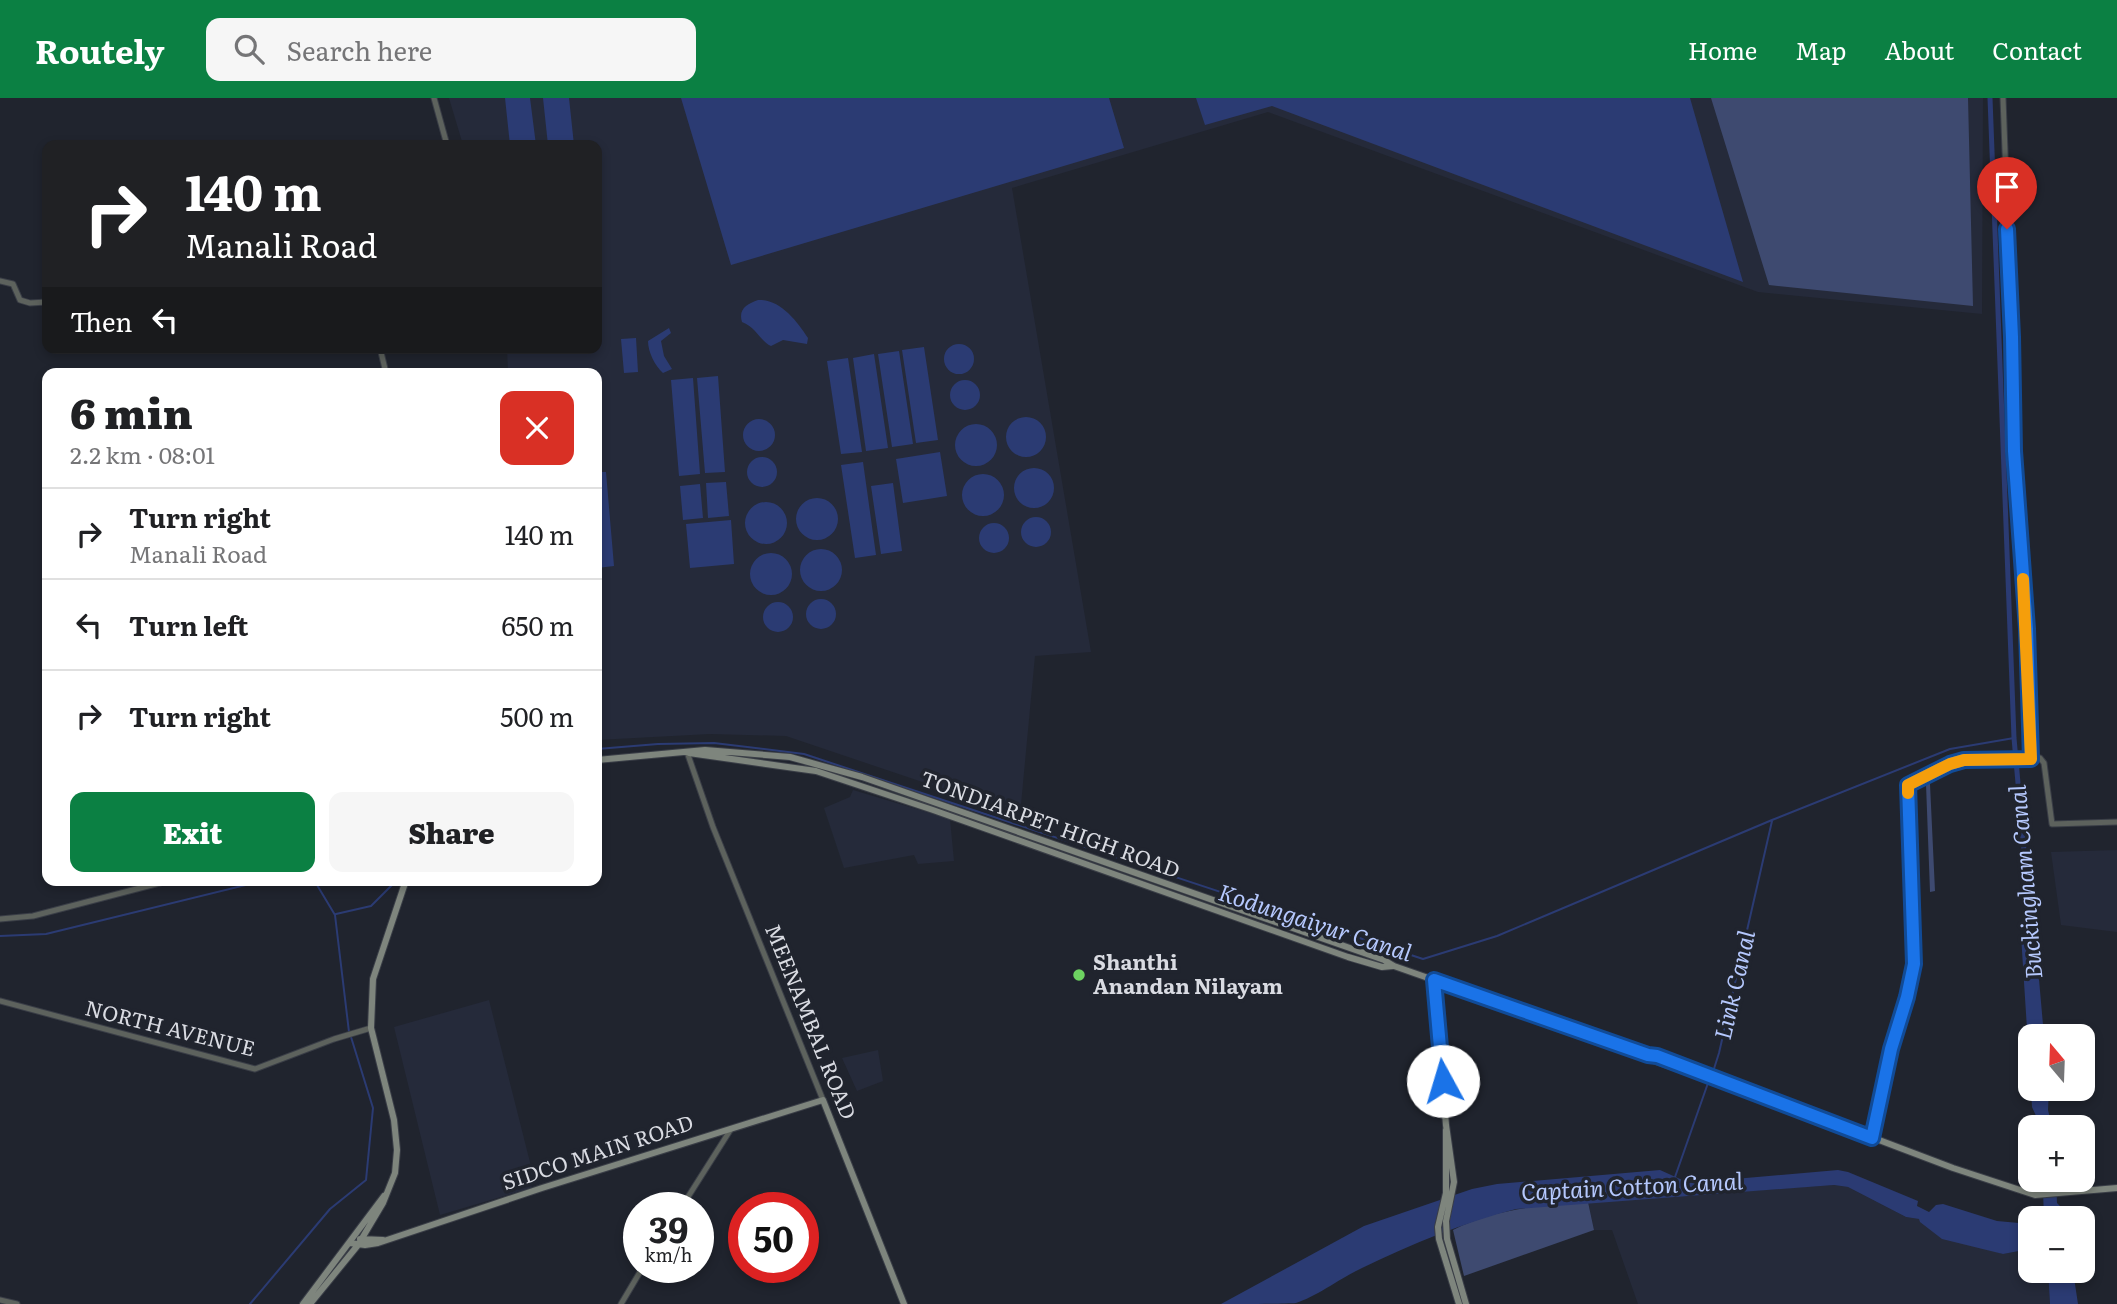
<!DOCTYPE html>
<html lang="en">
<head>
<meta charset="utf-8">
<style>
  :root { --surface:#fff; --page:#f6f6f6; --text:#202124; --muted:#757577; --line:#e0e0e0; --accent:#0b8043 }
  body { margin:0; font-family:Literata,serif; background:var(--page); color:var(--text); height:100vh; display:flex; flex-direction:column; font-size:26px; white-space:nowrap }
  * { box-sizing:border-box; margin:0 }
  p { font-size:23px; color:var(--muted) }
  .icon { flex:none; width:38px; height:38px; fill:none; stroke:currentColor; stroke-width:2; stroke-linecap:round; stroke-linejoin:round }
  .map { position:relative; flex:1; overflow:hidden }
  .panel { position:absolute; left:42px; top:270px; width:560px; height:518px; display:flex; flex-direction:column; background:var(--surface); border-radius:14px; box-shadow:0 4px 10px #0003 }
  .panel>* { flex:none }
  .guide { position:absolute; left:42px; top:42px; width:560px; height:214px; border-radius:14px; box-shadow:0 4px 10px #0003; background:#202124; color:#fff; overflow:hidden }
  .needle { width:46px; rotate:341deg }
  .tools { position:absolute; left:2018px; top:926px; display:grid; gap:14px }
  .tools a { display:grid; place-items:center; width:77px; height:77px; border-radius:14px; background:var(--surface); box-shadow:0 4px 10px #0003; font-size:35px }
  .speed { position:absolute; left:623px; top:1094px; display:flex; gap:14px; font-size:35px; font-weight:700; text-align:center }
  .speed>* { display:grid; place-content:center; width:91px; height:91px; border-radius:50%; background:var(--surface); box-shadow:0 4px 10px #0003; line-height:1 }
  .speed small { font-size:18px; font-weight:400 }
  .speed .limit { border:10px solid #d22; background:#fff; color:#111 }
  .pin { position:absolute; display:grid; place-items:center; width:60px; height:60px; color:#fff; margin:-72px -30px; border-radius:50% 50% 50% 0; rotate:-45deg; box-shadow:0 0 7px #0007 }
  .pin .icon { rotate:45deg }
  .me { position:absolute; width:77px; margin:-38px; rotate:354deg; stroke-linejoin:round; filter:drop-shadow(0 0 5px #0008) }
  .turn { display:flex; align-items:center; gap:24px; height:147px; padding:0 28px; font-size:32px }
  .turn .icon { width:91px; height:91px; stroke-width:2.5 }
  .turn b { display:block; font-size:49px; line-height:60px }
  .then { display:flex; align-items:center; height:66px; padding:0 28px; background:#0003; gap:14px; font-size:26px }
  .round { display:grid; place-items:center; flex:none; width:74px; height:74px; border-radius:14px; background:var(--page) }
  .headline { display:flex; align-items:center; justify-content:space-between; height:119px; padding:0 28px }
  h1 { font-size:42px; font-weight:800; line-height:52px }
  .primary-button { display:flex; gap:14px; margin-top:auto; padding:14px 28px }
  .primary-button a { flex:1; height:80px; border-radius:14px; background:var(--accent); color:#fff; font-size:28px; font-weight:800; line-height:80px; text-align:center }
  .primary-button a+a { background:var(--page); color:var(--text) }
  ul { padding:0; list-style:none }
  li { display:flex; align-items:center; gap:21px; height:91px; padding:0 28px; border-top:2px solid var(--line) }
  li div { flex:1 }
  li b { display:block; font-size:26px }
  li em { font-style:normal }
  header { display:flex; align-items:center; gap:42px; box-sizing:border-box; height:98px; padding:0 35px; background:var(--accent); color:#fff }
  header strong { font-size:33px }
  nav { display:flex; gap:38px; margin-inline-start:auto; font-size:24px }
  .search { width:490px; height:63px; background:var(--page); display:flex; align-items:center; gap:18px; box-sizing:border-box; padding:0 24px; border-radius:14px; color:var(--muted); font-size:26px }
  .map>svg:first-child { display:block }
  .built { fill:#252a3a }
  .green { fill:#3e4a70 }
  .water { fill:#2b3b73 }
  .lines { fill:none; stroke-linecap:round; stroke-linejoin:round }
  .stream { stroke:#2b3b73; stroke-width:2 }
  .canal { stroke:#2b3b73; stroke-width:5 }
  .tertiary-casing { stroke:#3a3e47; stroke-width:7 }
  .secondary-casing { stroke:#3a3e47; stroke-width:8 }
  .tertiary { stroke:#5d625d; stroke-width:5 }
  .secondary { stroke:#7e857d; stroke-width:6 }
  .route-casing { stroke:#114b97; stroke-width:18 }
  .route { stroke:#1a73e8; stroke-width:12 }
  .slow { stroke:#f59e0b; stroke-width:12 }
  .poi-dot { fill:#6dd361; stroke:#20242e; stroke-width:2.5 }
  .labels { text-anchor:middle; stroke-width:7; stroke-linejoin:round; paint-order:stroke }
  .street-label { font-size:21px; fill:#d9dbe2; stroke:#20242e }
  .poi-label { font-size:21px; font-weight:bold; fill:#d9dbe2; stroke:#20242e; text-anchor:start }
  .water-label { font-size:23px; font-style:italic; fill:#b5c8fd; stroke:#20242e }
</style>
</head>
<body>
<header>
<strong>Routely</strong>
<div class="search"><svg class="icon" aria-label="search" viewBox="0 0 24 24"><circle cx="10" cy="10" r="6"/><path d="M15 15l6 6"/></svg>Search here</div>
<nav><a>Home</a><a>Map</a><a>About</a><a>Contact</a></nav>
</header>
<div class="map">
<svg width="2117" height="1206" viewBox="0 0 2117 1206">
  <rect width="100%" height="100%" fill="#20242e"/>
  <!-- built -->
  <path class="built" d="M449 0H1983L1982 216 1758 194 1268 14 1012 90 1091 554 1035 558 1020 717 786 638 710 636 597 642V275H508L507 250H597V47H463Z
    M853 692 950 721 954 763 918 766 914 757 844 770 824 710 850 699Z
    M2117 752V834L2061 827 2051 754Z
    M489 902 534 1080 531 1090 440 1117 394 929Z
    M878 952 883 983 857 993 842 960Z
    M1834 1087 1848 1089 1906 1119 1920 1121 2002 1156 2019 1153 2030 1154V1172L2048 1173 2050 1206H1638L1612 1132H1594L1588 1104Z"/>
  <!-- green -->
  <path class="green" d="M1711 0H1968L1973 208 1769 187Z
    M1926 686H1930L1935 793 1930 794Z
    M1588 1104 1594 1132 1464 1178 1453 1132C1495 1111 1541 1107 1588 1104Z"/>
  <!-- water -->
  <path class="water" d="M505 0H530L536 47H510Z
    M543 0H569L574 47H548Z
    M681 0H1109L1124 50 731 167Z
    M1196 0H1690L1743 184 1272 8 1205 27Z
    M758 202C780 201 797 223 808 240L807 246 783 242 771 248C760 243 756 229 742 224 738 211 747 206 758 202Z
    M669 230 671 235 661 243 664 258 672 271 663 275C655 268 648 254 648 243Z
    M636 240 638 274 624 275 621 241Z
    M944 261a15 15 0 1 1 30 0a15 15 0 1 1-30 0Z
    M924 249 938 342 916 345 902 252Z
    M899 253 913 346 892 349 878 256Z
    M874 256 888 350 866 353 853 260Z
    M848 260 862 354 841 356 827 263Z
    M718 278 725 374 705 375 697 280Z
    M693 280 700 376 679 378 671 282Z
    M950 297a15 15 0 1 1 30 0a15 15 0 1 1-30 0Z
    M1006 339a20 20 0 1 1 40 0a20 20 0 1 1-40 0Z
    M743 337a16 16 0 1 1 32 0a16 16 0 1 1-32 0Z
    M955 347a21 21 0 1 1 42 0a21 21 0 1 1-42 0Z
    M940 354 947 398 903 405 896 361Z
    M747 374a15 15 0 1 1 30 0a15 15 0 1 1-30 0Z
    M863 364 876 457 855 460 841 367Z
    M1014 390a20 20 0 1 1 40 0a20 20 0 1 1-40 0Z
    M597 374H606L614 468 597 470Z
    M962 397a21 21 0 1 1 42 0a21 21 0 1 1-42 0Z
    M726 384 729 418 708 420 706 385Z
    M893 385 902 453 881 456 871 388Z
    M700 386 703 420 683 422 680 388Z
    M796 421a21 21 0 1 1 42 0a21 21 0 1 1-42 0Z
    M745 425a21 21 0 1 1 42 0a21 21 0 1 1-42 0Z
    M1021 434a15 15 0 1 1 30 0a15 15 0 1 1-30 0Z
    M731 422 734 466 690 470 686 426Z
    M979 440a15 15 0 1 1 30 0a15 15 0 1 1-30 0Z
    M800 472a21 21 0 1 1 42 0a21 21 0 1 1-42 0Z
    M750 476a21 21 0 1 1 42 0a21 21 0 1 1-42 0Z
    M806 516a15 15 0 1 1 30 0a15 15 0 1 1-30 0Z
    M763 519a15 15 0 1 1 30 0a15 15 0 1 1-30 0Z
    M2035 836 2044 938H2030V978L2021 837Z
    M2031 991H2049L2048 1012 2052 1029H2032L2037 1020 2032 1009Z
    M1660 1072 1689 1085 1838 1072 1848 1074 1918 1103 1917 1108 1929 1114 1936 1107 1943 1106 1997 1123 2030 1126V1154L2019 1153 2003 1156 1942 1141 1920 1124 1919 1121 1906 1119 1848 1089 1834 1087 1516 1111C1463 1125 1411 1146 1362 1170 1342 1179 1316 1199 1296 1205 1283 1206 1238 1206 1221 1206L1364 1128 1472 1091 1497 1086Z
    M2039 1082H2056L2057 1105 2064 1112 2065 1120H2044L2043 1093Z
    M2048 1173H2073L2078 1206H2050Z"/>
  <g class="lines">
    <!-- stream -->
    <path class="stream" d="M597 651 658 646 714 645 804 656 1423 861 1497 838 1772 722 1950 651 2014 640
      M314 782 335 817 349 934
      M336 816 371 808 397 782
      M0 838 46 836 266 782
      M1712 977 1719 955 1772 723
      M1675 1079 1708 985
      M250 1206 330 1111 366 1082 373 1010 351 939"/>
    <!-- canal -->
    <path class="canal" d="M1990 0 2014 640 2032 843"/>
    <defs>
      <path id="tertiary" d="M434 0 447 47
        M0 183 13 186 20 202 30 205 47 204
        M380 250 386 275
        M687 654 713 729 823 1002
        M2031 661 2040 660 2044 665 2052 726 2117 724
        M0 821 33 818 171 782
        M0 903 255 971 334 941 371 930
        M1872 1040 1891 951 1907 899 1914 866 1908 687 1950 666 1964 662 2031 661 2027 532 2014 353 2012 239 2003 0
        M681 1110 731 1031
        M0 1202 17 1206
        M621 1206 643 1169"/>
      <path id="secondary" d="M689 655 816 673 933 712 1348 859 1382 869 1393 868
        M597 662 705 652 790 659 862 679 1384 862 1394 868 1648 957 1657 958 1953 1070 2035 1097 2117 1090
        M1434 882 1446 1027 1454 1084 1446 1123 1447 1141 1466 1206
        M1648 957 1653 962 1713 983H1720
        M1446 1032V1095L1438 1129 1439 1141 1459 1206
        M360 1141 383 1142
        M350 1145 365 1147 378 1145 542 1090 823 1002 904 1206
        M303 1206 384 1098
        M310 1206 358 1147 383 1105 395 1075 397 1052 394 1022 371 930 373 881 406 782"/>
    </defs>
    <!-- tertiary casing -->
    <use href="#tertiary" class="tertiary-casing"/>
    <!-- secondary casing -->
    <use href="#secondary" class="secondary-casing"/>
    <!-- tertiary -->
    <use href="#tertiary" class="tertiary"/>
    <!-- secondary -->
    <use href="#secondary" class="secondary"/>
  </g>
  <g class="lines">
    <defs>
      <path id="route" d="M1443 983 1434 882 1648 957 1657 958 1872 1040 1891 951 1907 899 1914 866 1908 687 1950 666 1964 662 2031 661 2027 531 2014 353 2012 239 2007 131"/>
    </defs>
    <!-- route casing -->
    <use href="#route" class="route-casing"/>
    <!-- route -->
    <use href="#route" class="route"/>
    <!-- slow -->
    <path class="slow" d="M1908 695V687L1950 666 1964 662 2031 661 2023 481"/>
  </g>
  <!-- markers -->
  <circle class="poi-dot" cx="1079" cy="877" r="7"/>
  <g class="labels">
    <!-- street labels -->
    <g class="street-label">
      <text transform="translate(1050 727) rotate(20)" y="7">TONDIARPET HIGH ROAD</text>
      <text transform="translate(810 924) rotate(68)" y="7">MEENAMBAL ROAD</text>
      <text transform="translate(170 931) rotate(14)" y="7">NORTH AVENUE</text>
      <text transform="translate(598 1055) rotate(-18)" y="7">SIDCO MAIN ROAD</text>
    </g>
    <!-- poi labels -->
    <g class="poi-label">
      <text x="1093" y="872">Shanthi<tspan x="1093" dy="24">Anandan Nilayam</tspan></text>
    </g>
    <!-- water labels -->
    <g class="water-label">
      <text transform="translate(2026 784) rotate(-95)" y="8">Buckingham Canal</text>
      <text transform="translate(1315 825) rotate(18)" y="8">Kodungaiyur Canal</text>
      <text transform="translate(1735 887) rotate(-77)" y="8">Link Canal</text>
      <text transform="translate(1632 1089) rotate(-3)" y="8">Captain Cotton Canal</text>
    </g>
  </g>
</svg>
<div class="tools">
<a><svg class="needle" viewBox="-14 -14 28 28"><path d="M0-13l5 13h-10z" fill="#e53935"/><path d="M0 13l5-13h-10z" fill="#757577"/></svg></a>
<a>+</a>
<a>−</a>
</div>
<div class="speed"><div>39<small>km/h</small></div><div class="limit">50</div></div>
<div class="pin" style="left:2007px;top:131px;background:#d93025"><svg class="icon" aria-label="arrive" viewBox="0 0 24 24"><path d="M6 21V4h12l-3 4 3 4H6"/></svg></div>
<svg class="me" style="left:1443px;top:983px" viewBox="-20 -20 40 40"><circle r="19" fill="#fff"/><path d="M0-13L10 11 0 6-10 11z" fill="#1a73e8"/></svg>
<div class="guide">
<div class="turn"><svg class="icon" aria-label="right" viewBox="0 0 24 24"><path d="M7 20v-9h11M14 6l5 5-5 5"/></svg><div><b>140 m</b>Manali Road</div></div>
<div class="then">Then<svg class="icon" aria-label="left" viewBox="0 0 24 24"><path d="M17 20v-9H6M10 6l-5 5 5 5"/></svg></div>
</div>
<section class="panel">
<div class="headline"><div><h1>6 min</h1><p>2.2 km · 08:01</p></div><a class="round" style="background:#d93025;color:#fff"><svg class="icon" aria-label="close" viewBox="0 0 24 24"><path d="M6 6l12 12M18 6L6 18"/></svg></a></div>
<ul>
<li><svg class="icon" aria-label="right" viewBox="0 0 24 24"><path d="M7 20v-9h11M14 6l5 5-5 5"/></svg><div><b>Turn right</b><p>Manali Road</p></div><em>140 m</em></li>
<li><svg class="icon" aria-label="left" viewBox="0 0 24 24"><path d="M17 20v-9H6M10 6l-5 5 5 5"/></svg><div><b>Turn left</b></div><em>650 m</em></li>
<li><svg class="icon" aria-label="right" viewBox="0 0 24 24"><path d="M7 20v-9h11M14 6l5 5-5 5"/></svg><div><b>Turn right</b></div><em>500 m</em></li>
</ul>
<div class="primary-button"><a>Exit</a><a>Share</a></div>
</section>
</div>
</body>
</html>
